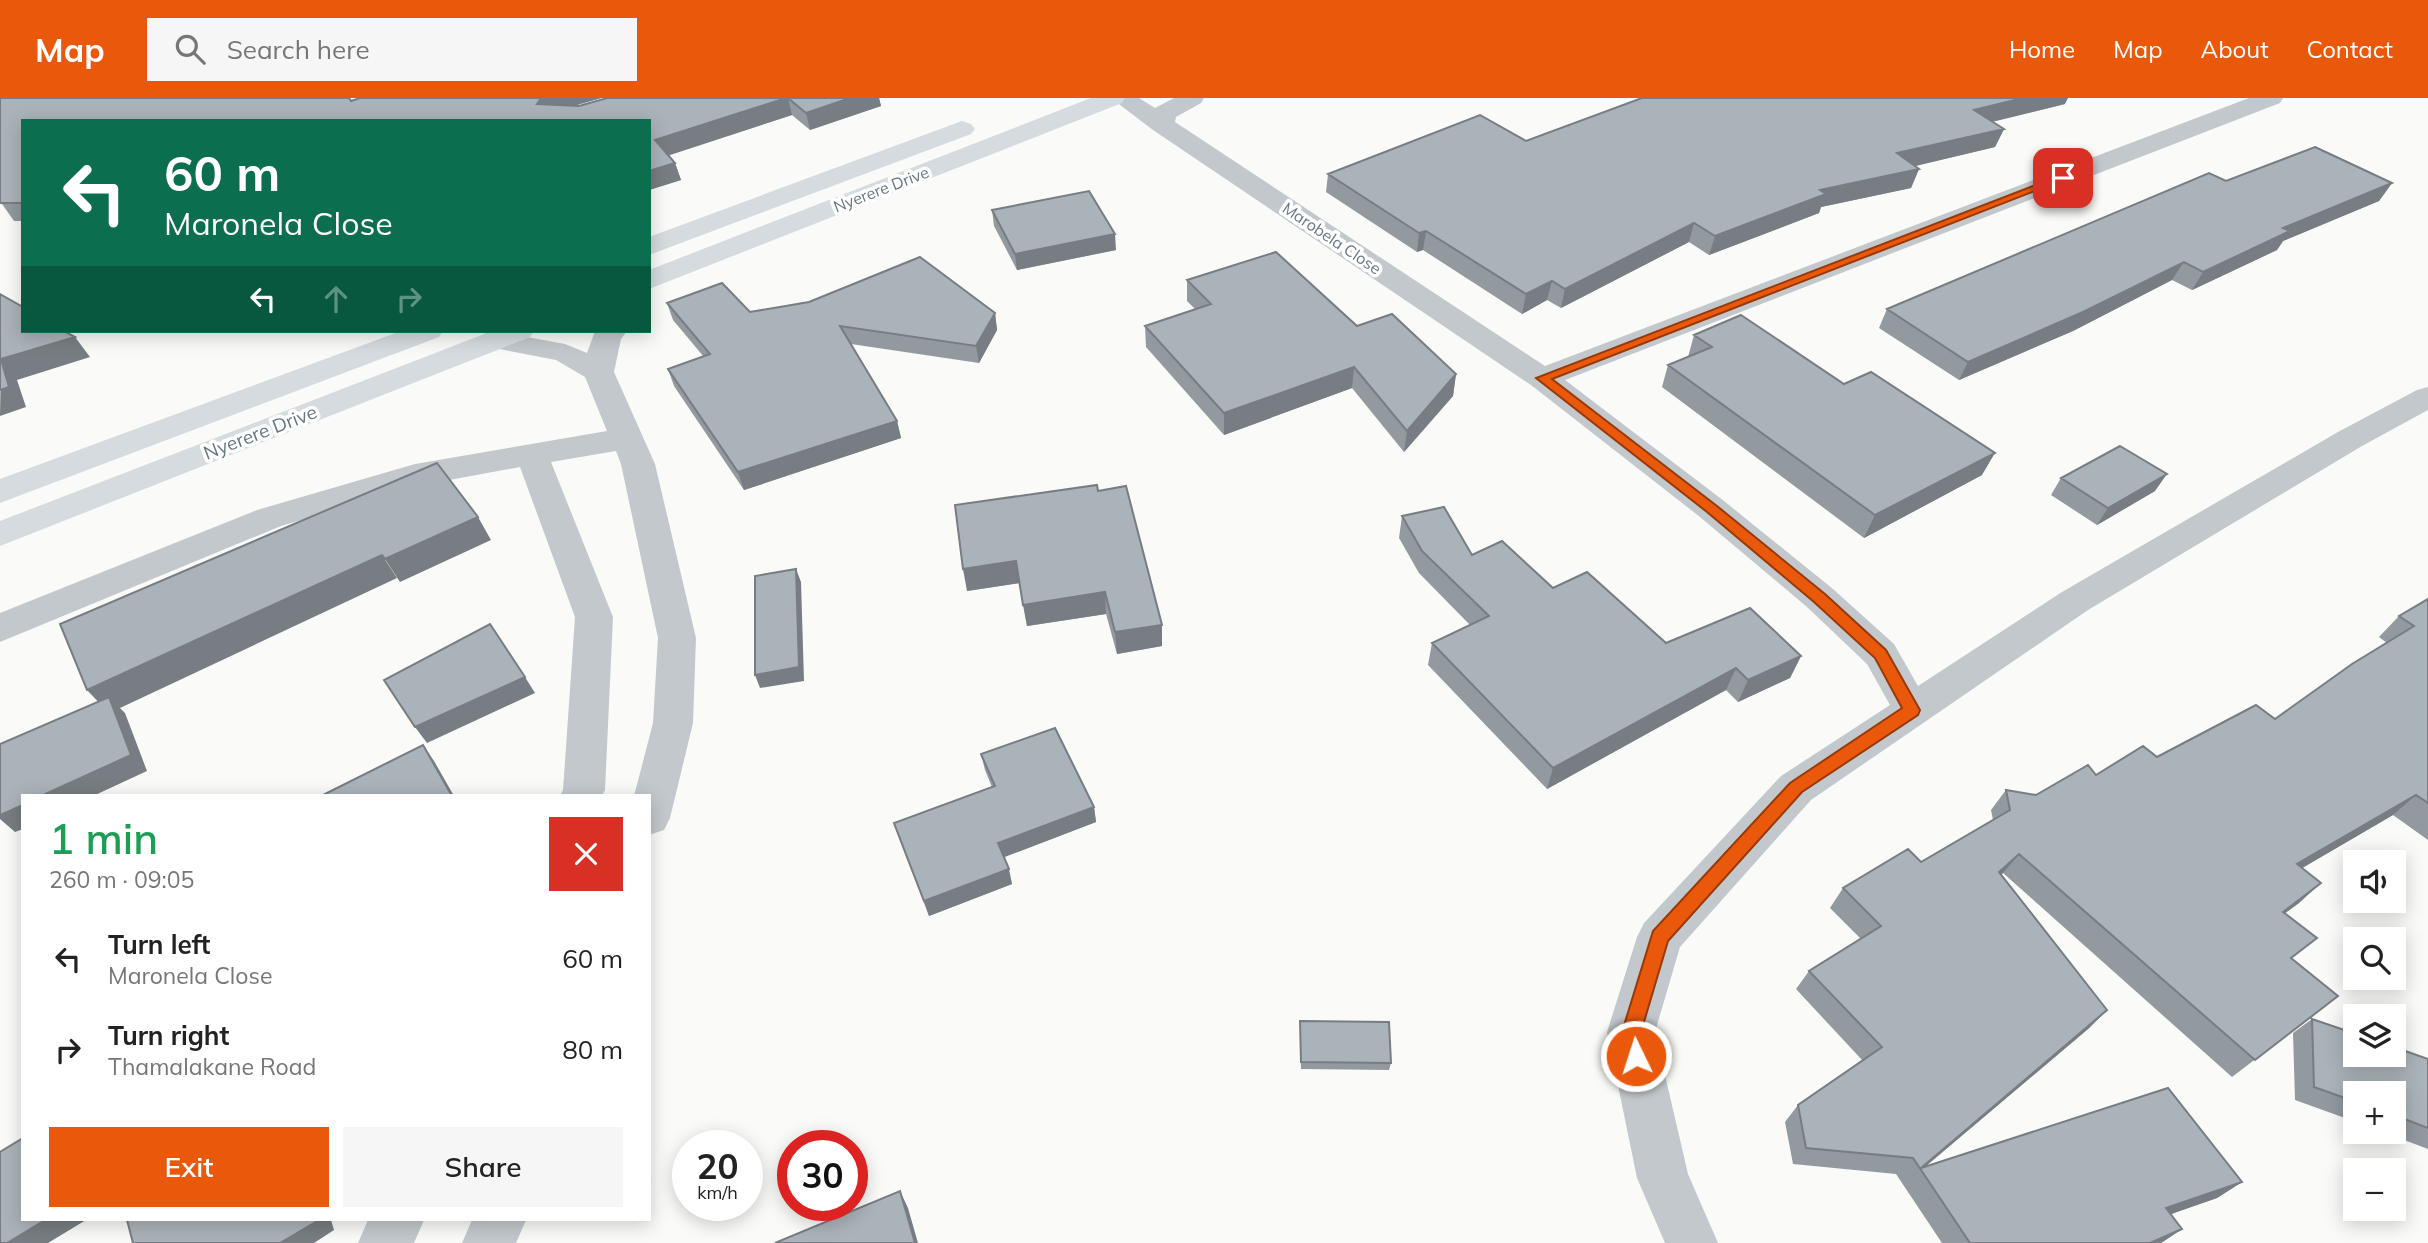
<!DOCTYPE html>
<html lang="en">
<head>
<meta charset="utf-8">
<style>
  :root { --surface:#fff; --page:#f6f6f6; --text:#222; --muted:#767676; --accent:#ea580c }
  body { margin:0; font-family:Mulish,sans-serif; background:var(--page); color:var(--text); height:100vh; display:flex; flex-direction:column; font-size:26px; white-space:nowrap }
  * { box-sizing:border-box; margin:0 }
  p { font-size:23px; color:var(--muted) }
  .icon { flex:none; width:38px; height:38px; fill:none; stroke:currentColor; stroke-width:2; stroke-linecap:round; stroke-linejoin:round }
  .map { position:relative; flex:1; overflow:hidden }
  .drawer { position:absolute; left:21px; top:696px; width:630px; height:427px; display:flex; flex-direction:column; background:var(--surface); border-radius:0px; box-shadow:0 4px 18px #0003 }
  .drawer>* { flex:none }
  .guide { position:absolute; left:21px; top:21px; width:630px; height:214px; border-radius:0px; box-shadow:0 4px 18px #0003; background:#0b6e4f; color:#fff; overflow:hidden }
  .fabs { position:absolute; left:2343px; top:752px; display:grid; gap:14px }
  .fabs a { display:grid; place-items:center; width:63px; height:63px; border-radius:0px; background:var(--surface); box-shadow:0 4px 18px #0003; font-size:35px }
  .speed { position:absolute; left:672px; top:1032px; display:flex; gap:14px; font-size:35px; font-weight:700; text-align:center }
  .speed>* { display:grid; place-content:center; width:91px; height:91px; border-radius:50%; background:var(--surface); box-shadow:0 4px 18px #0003; line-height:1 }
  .speed small { font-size:18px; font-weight:400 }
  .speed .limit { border:10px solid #d22; background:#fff; color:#111 }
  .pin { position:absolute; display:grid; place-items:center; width:60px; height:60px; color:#fff; margin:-30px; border-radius:14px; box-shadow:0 4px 10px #0006 }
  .me { position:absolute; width:77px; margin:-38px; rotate:356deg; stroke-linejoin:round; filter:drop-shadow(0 0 5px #0008) }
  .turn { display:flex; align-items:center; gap:24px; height:147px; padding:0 28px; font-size:32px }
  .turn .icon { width:91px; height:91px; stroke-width:2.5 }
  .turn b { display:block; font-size:49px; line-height:60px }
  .lanes { display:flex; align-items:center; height:66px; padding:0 28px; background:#0003; justify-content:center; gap:35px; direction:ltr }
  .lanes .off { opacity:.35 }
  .round { display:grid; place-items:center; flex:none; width:74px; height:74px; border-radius:0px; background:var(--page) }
  .headline { display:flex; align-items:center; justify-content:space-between; height:119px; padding:0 28px }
  h1 { font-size:42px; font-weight:600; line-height:52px; color:#1e9e55 }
  .cta { display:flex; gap:14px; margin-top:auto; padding:14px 28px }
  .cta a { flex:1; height:80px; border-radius:0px; background:var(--accent); color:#fff; font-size:28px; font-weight:600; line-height:80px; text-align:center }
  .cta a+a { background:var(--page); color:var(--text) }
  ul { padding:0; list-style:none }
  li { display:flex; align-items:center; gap:21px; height:91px; padding:0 28px }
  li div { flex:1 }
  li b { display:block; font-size:26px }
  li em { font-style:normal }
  header { display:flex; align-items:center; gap:42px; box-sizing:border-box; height:98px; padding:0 35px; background:var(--accent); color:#fff }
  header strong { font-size:33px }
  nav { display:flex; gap:38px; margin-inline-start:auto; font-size:24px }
  .search { width:490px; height:63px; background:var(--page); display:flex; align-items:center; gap:18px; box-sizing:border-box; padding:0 24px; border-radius:0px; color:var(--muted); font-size:26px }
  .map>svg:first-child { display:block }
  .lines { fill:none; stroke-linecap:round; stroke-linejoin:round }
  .minor { fill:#c3c8cc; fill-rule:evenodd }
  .major { fill:#d6dbdf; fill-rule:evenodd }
  .wall { fill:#929a9f }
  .shaded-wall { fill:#777d82 }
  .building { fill:#aab3b9; stroke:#777d82; stroke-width:2 }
  .route { fill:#ea580c; stroke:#983908; stroke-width:2 }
  .labels { text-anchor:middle; stroke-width:7; stroke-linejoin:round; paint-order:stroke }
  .far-street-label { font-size:16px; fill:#657683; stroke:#fff }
  .street-label { font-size:19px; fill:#657683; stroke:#fff }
</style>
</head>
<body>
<header>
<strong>Map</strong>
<div class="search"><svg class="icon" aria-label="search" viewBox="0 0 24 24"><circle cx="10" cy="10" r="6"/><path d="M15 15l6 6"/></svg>Search here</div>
<nav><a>Home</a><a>Map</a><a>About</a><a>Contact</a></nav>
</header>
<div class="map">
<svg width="2428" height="1145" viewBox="0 0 2428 1145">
  <rect width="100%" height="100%" fill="#fafaf8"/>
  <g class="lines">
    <!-- minor -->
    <path class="minor" d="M1111 0H1139L1155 10 1174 0H1204L1201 5 1176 19 1175 24 1545 268 2249 0H2283L2280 5 1565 282 1724 403 1833 491 1894 546 1918 588 2062 494 2338 334 2417 292 2428 289V312L2362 348 2088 512 1811 702 1680 849 1655 934 1688 1076 1718 1145H1665L1637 1080 1607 934 1637 839 1644 825 1781 678 1890 607 1867 566 1807 509 1700 419 1531 287 1153 32Z
      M495 233 565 246 587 255 595 233H627L621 241 614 274 655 366 696 540 693 625 670 720 664 732 649 737V698H634L653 625 658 540 621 366 616 353 551 364 613 519 605 692 602 698H560L563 692 575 519 520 369 417 388 281 428 0 544V515L257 412 415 366 607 333 585 279 556 262 484 248 480 242 484 236Z
      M368 1122H424L414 1145H358Z
      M472 1122H526L516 1145H462Z"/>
    <!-- major -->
    <path class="major" d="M1091 0H1125L1122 5 649 191V172Z
      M962 23 971 26 975 31 971 36 649 157V139Z
      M401 233H443L439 239 0 405V381Z
      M492 233H534L530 239 0 448V423Z"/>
  </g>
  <!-- wall -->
  <path class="wall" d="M0 0H349L351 3 360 0H601L574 8H579L607 0H879L881 8 810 32 792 17 668 57 675 65 681 82 649 92V23H23V123H14L0 103Z
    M2065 6 1992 24 2004 31 1995 49 1915 68 1919 71 1911 90 1821 109 1819 115 1709 157 1689 144 1561 210 1547 202 1522 216 1423 152 1417 154 1326 94 1328 76 1526 43Z
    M2226 83 2392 85 2379 103 2283 143 2277 152 2192 192 2172 182 2073 233 1959 282 1879 230 1887 211Z
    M992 112 1116 152 1017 172 994 128Z
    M1187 182 1357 228 1456 276 1453 298 1404 354 1352 290 1224 337 1146 249 1145 228 1195 211 1187 203Z
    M667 205 750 214 995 215 997 232 979 265 851 246 897 323 901 340 744 392 674 288 668 271 704 259 673 222Z
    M1694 237 1844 286 1982 377 1864 440 1662 289 1668 267 1688 259Z
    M2061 380 2155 393 2097 427 2051 397Z
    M1098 393 1162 527V548L1117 556 1106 516 1027 528 1020 485 967 493Z
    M1402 418 1472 457 1553 490 1666 545 1801 558 1790 580 1738 604 1726 592 1547 691 1428 567 1432 545 1470 527 1419 475 1399 440Z
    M2428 501V742L2393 717 2302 770 2299 805 2285 815 2292 861 2338 898 2232 979 2003 775 2001 777 2107 912 2088 931 1925 1069 2242 1084 2217 1100 2170 1116 2182 1131 2161 1145H1942L1896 1076 1793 1066 1785 1024 1798 1007 1863 963 1796 891 1809 873 1861 841 1830 810 1843 790 1921 764 1993 722 1991 712 2006 692 2036 697 2275 621 2387 545 2379 539 2399 518Z
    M981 656 1094 709 1096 724 1004 759 1012 786 929 818 899 740 894 725 992 689 985 672Z
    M2312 921 2428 961V1051L2383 1034H2394V996H2356V1024L2295 1002 2293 935Z
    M1300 923 1391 965 1389 972 1301 971Z"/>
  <!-- shaded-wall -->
  <path class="shaded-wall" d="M541 0H601L548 15 537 6Z
    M788 0 792 17 661 60 655 42Z
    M850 0H879L881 8 810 32 806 15Z
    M2023 0H2068L2065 6 1966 30 1974 12Z
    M2004 31 1995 49 1890 74 1897 55Z
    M675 65 681 82 649 92V73Z
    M1919 71 1911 90 1821 109 1819 115 1709 157 1715 138 1820 92Z
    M2392 85 2379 103 2283 143 2277 152 2192 192 2203 174 2283 130Z
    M1694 125 1689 144 1561 210 1565 191Z
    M1426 133 1423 152 1417 154 1419 135Z
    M1115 136 1116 152 1017 172 1015 156Z
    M2184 164 2172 182 2073 233 1959 282 1968 264Z
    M1552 183 1547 202 1522 216 1526 196Z
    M995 215 997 232 979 265 976 248Z
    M75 239 90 259 17 282 26 309 0 318 1 261Z
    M1354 269 1352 290 1224 337V315Z
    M1456 276 1453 298 1404 354 1407 333Z
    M897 323 901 340 744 392 738 374Z
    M1995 355 1982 377 1864 440 1875 417Z
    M2167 376 2155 393 2097 427 2108 410Z
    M478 419 491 442 400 484 385 461Z
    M382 457 397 480 120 610 125 615 147 673 93 698H41L109 615 87 592Z
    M1016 463 1020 485 967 493 963 471Z
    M796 471 801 484 804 583 760 590 755 577Z
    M1105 494 1106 516 1027 528 1023 507Z
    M1162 527V548L1117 556 1115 534Z
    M1801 558 1790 580 1738 604 1748 582Z
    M1736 570 1726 592 1547 691 1553 670Z
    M525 579 535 595 427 645 415 629Z
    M423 647 434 663 454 698H452Z
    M2416 697 2393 717 2275 786 2297 766Z
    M23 707V731L15 734 0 721V717Z
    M1094 709 1096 724 1002 760 998 745Z
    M2019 756 2003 775 1983 794 1999 774Z
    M1009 771 1012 786 929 818 924 803Z
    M2321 785 2299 805 2261 833 2283 814Z
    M2107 912 2088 931 1921 1072 1920 1071Z
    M2242 1084 2217 1100 2143 1126 2166 1110Z
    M900 1093 908 1110 918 1145H915Z
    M45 1122H86L48 1145H7Z
    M319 1122H331L334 1132 314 1145H280Z
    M2182 1131 2161 1145H2150Z"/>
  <!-- building -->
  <path class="building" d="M0 0H349L351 3 360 0H541L537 6 579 8 607 0H786L655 42 675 65 649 73V23H23V105H0Z
    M788 0H850L806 15Z
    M1642 0H2023L1974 12 2004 31 1897 55 1919 71 1820 92 1826 96 1715 138 1694 125 1565 191 1552 183 1526 196 1426 133 1419 135 1328 76 1480 17 1526 43Z
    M2315 49 2392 85 2283 130 2290 133 2203 174 2184 164 2083 214 1968 264 1887 211 2209 75 2226 83Z
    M1089 93 1115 136 1015 156 992 112Z
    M1276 154 1357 228 1392 216 1456 276 1407 333 1354 269 1224 315 1145 228 1211 206 1187 182Z
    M920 159 995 215 976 248 840 228 897 323 738 374 668 271 710 256 667 205 722 185 750 214 809 204Z
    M0 196 23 209V233H64L75 239 1 261 9 289 0 292Z
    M1741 217 1844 286 1871 274 1995 355 1875 417 1668 267 1712 249 1694 237Z
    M2120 348 2167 376 2108 410 2061 380Z
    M437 365 478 419 385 461 382 457 87 592 60 526Z
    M1097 387 1098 393 1126 388 1162 527 1115 534 1105 494 1023 507 1016 463 963 471 955 407Z
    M1444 409 1472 457 1502 443 1553 490 1587 474 1666 545 1750 510 1801 558 1748 582 1736 570 1553 670 1432 545 1489 518 1422 453 1402 418Z
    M796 471 799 569 755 577V478Z
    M2428 501V705L2416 697 2297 766 2321 785 2283 814 2317 840 2291 860 2338 898 2255 962 2019 756 1999 774 2107 912 1921 1070 2168 990 2242 1084 2166 1110 2182 1131 2150 1145H1970L1913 1060 1806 1050 1798 1007 1882 949 1809 873 1881 828 1843 790 1908 751 1921 764 2010 712 2006 692 2036 697 2088 667 2096 677 2143 648 2157 659 2256 607 2275 621 2352 566 2414 528 2399 518Z
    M490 526 525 579 415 629 384 582Z
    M109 599 131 657 41 698H23V707L0 717V646Z
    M1055 630 1094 709 998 745 1009 771 924 803 894 725 995 688 981 656Z
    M423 647 452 698H321Z
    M2312 921 2356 936V957H2394V949L2428 961V1030L2394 1017V996H2356V1004L2314 989Z
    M1300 923 1389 924 1391 965 1301 964Z
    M23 1040V1122H45L7 1145H0V1054Z
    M900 1093 915 1145H775Z
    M127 1122H319L280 1145H133Z"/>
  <!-- route -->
  <path class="route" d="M2059 78 2068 80 1552 281 1717 408 1825 496 1886 552 1920 612 1918 617 1802 694 1668 843 1641 934 1646 958 1643 965 1636 968 1629 965 1622 934 1653 833 1790 685 1902 610 1875 560 1814 504 1707 414 1536 280Z"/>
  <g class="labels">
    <!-- far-street labels -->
    <g class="far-street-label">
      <text transform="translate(881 91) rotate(-21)" y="6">Nyerere Drive</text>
      <text transform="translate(1332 140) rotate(34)" y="6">Marobela Close</text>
    </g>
    <!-- street labels -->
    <g class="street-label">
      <text transform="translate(260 334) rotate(-21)" y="7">Nyerere Drive</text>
    </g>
  </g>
</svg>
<div class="fabs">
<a><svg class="icon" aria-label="sound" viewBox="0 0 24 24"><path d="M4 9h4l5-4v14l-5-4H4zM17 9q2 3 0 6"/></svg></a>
<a><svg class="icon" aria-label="search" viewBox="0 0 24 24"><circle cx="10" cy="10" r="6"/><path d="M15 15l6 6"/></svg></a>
<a><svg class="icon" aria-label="layers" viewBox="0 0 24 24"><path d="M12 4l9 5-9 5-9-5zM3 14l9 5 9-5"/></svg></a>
<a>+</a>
<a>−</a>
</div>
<div class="speed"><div>20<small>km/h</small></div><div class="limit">30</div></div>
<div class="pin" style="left:2063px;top:80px;background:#d93025"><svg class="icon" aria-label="arrive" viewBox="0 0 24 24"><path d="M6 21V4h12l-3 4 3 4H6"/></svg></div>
<svg class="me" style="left:1636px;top:958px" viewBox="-20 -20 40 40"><circle r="17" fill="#ea580c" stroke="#fff" stroke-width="3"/><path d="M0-11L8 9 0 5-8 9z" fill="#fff"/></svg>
<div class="guide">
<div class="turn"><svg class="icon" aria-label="left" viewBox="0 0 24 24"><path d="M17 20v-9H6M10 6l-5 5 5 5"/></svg><div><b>60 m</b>Maronela Close</div></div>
<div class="lanes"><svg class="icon" aria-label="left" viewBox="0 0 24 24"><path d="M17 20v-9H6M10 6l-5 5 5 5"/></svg><svg class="icon off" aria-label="ahead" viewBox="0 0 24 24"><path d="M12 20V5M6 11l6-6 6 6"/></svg><svg class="icon off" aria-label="right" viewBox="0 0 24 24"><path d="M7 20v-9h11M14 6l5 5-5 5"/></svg></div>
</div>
<section class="drawer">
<div class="headline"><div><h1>1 min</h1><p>260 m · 09:05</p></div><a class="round" style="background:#d93025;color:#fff"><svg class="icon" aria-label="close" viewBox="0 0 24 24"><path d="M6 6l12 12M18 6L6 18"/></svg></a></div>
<ul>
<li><svg class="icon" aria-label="left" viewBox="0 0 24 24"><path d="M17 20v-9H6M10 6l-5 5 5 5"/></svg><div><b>Turn left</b><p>Maronela Close</p></div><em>60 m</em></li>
<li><svg class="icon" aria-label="right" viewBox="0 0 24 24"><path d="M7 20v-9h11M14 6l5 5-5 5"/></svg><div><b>Turn right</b><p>Thamalakane Road</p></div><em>80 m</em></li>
</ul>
<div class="cta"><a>Exit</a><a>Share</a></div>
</section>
</div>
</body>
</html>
